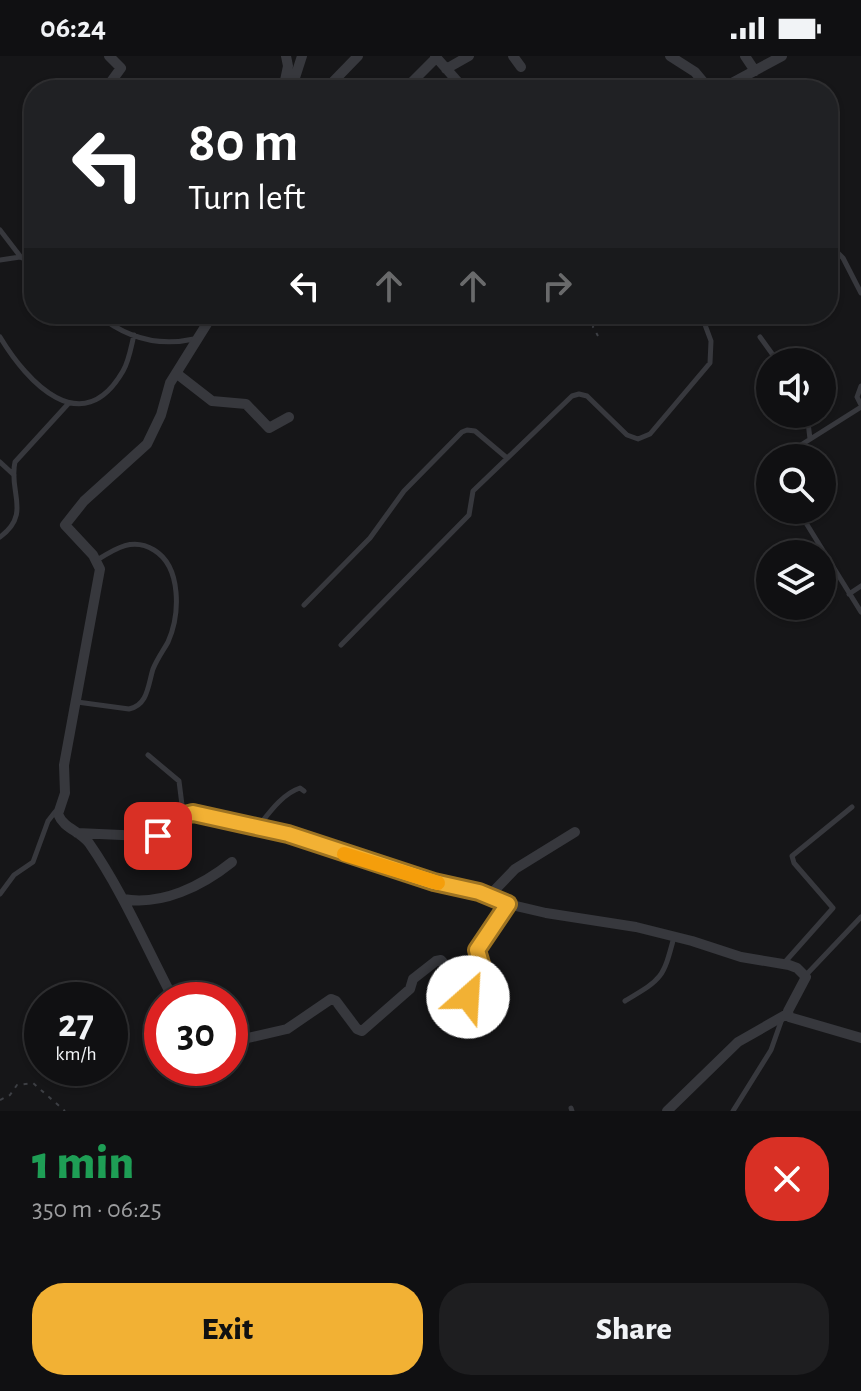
<!DOCTYPE html>
<html lang="en">
<head>
<meta charset="utf-8">
<style>
  :root { --surface:#101012; --page:#1e1e20; --text:#f1f3f6; --muted:#9c9d9f; --line:#303032; --accent:#f2b134 }
  body { margin:0; font-family:"Alegreya Sans",sans-serif; background:var(--page); color:var(--text); height:100vh; display:flex; flex-direction:column; font-size:30px; white-space:nowrap }
  * { box-sizing:border-box; margin:0 }
  p { font-size:26px; color:var(--muted) }
  .icon { flex:none; width:44px; height:44px; fill:none; stroke:currentColor; stroke-width:2; stroke-linecap:round; stroke-linejoin:round }
  .map { position:relative; height:1055px; overflow:hidden }
  .side { display:flex; flex-direction:column; background:var(--surface); flex:1 }
  .side>* { flex:none }
  .hud { position:absolute; left:24px; top:24px; width:814px; height:244px; border-radius:32px; box-shadow:0 2px 6px #0004,0 0 0 2px var(--line); background:#202124; color:#fff; overflow:hidden }
  .fabs { position:absolute; left:756px; top:292px; display:grid; gap:16px }
  .fabs a { display:grid; place-items:center; width:80px; height:80px; border-radius:50%; background:var(--surface); box-shadow:0 2px 6px #0004,0 0 0 2px var(--line); font-size:40px }
  .speed { position:absolute; left:24px; top:926px; display:flex; gap:16px; font-size:40px; font-weight:700; text-align:center }
  .speed>* { display:grid; place-content:center; width:104px; height:104px; border-radius:50%; background:var(--surface); box-shadow:0 2px 6px #0004,0 0 0 2px var(--line); line-height:1 }
  .speed small { font-size:20px; font-weight:400 }
  .speed .limit { border:12px solid #d22; background:#fff; color:#111 }
  .pin { position:absolute; display:grid; place-items:center; width:68px; height:68px; color:#fff; margin:-34px; border-radius:16px; box-shadow:0 4px 12px #0006 }
  .me { position:absolute; width:88px; margin:-44px; rotate:26deg; stroke-linejoin:round; filter:drop-shadow(0 0 6px #0008) }
  .turn { display:flex; align-items:center; gap:28px; height:168px; padding:0 32px; font-size:36px }
  .turn .icon { width:104px; height:104px; stroke-width:2.5 }
  .turn b { display:block; font-size:56px; line-height:68px }
  .lanes { display:flex; align-items:center; height:76px; padding:0 32px; background:#0003; justify-content:center; gap:40px; direction:ltr }
  .lanes .off { opacity:.35 }
  .round { display:grid; place-items:center; flex:none; width:84px; height:84px; border-radius:32px; background:var(--page) }
  .head { display:flex; align-items:center; justify-content:space-between; height:136px; padding:0 32px }
  h1 { font-size:48px; font-weight:800; line-height:60px; color:#1e9e55 }
  .action { display:flex; gap:16px; margin-top:auto; padding:16px 32px }
  .action a { flex:1; height:92px; border-radius:32px; background:var(--accent); color:#111; font-size:32px; font-weight:800; line-height:92px; text-align:center }
  .action a+a { background:var(--page); color:var(--text) }
  .status { display:flex; justify-content:space-between; align-items:center; height:56px; padding:0 40px; background:var(--surface); direction:ltr }
  .status svg { height:22px; fill:currentColor }
  .map>svg:first-child { display:block }
  .lines { fill:none; stroke-linecap:round; stroke-linejoin:round }
  .path { stroke:#3d3f44; stroke-width:2; stroke-dasharray:4 6; stroke-linecap:butt }
  .service { stroke:#37383d; stroke-width:5 }
  .minor { stroke:#37383d; stroke-width:10 }
  .route-casing { stroke:#9d7322; stroke-width:20 }
  .route { stroke:#f2b134; stroke-width:14 }
  .slow { stroke:#f59e0b; stroke-width:14 }
</style>
</head>
<body>
<div class="status"><b>06:24</b><svg viewBox="0 0 49 12"><path d="M0 12V9h3v3zM5 12V6h3v6zM10 12V3h3v9zM15 12V0h3v12zM26 1h20v11H26zM47 4h2v5h-2z"/></svg></div>
<div class="map">
<svg width="861" height="1055" viewBox="0 0 861 1055">
  <rect width="100%" height="100%" fill="#161618"/>
  <g class="lines">
    <!-- path -->
    <path class="path" d="M595 258 593 271 598 280
      M0 1044 10 1039 17 1029 33 1027 65 1055"/>
    <!-- service -->
    <path class="service" d="M0 174 20 200
      M828 187 843 202 861 237
      M0 204 20 201 34 207
      M97 258C126 282 158 291 194 283
      M0 281C27 326 82 386 123 315 129 305 131 291 134 279
      M760 281 778 306
      M861 330 857 341 861 349
      M807 358 810 383
      M787 402 793 394 861 351
      M0 406 14 419
      M798 454 861 556
      M0 481C32 458 8 435 15 406L68 348
      M849 538 861 530
      M304 549 370 482 404 435 462 376 467 374 475 375 507 402
      M341 589 469 459 473 435 572 340 579 338 587 340 627 379 638 383 650 378 710 307 711 285 701 258
      M77 646 129 653C148 649 148 629 153 613 157 603 163 595 168 586 180 559 182 511 154 494 133 481 116 492 97 504
      M148 699 179 725 182 749 189 756
      M257 772C269 757 282 738 300 732L304 735
      M0 838 14 819 33 806 48 765 55 756
      M785 906 833 852 794 807 792 800 852 751
      M806 919 861 861
      M625 945C662 923 663 923 674 881
      M571 1052 572 1055
      M733 1055 771 994 783 960"/>
    <!-- minor -->
    <path class="minor" d="M435 0 458 26 469 34
      M513 0 521 11
      M670 0 695 16 710 34
      M745 0 755 15
      M446 13 469 0
      M105 34 121 12 109 0
      M283 34 288 10 286 0
      M291 34 302 0
      M325 34 358 0
      M404 34 436 2
      M719 34 782 0
      M176 317 212 345 246 348 269 372 289 361
      M77 777 166 781 185 759 189 757 288 778 434 826 479 836 508 848 546 857 636 871 692 885 741 901 789 909 797 912 806 921 788 955 789 961 861 982
      M489 840 515 813 575 776
      M123 843C162 850 202 830 232 806
      M174 944C146 891 123 836 89 787 79 774 64 773 58 758L65 737 64 709 100 513 93 499 65 469 84 445 147 388 161 359 170 327 213 258
      M484 971 468 942 487 927 477 894 508 848
      M230 986 287 973 331 943 336 945 357 973 362 975 410 933 413 923 436 905 441 904 456 921 479 905
      M667 1055 738 986 787 958"/>
  </g>
  <g class="lines">
    <defs>
      <path id="route" d="M158 780 170 779 185 759 193 757 288 778 434 826 479 836 508 848 477 894 487 928 468 941"/>
    </defs>
    <!-- route casing -->
    <use href="#route" class="route-casing"/>
    <!-- route -->
    <use href="#route" class="route"/>
    <!-- slow -->
    <path class="slow" d="M344 798 438 827"/>
  </g>
</svg>
<div class="fabs">
<a><svg class="icon" aria-label="sound" viewBox="0 0 24 24"><path d="M4 9h4l5-4v14l-5-4H4zM17 9q2 3 0 6"/></svg></a>
<a><svg class="icon" aria-label="search" viewBox="0 0 24 24"><circle cx="10" cy="10" r="6"/><path d="M15 15l6 6"/></svg></a>
<a><svg class="icon" aria-label="layers" viewBox="0 0 24 24"><path d="M12 4l9 5-9 5-9-5zM3 14l9 5 9-5"/></svg></a>
</div>
<div class="speed"><div>27<small>km/h</small></div><div class="limit">30</div></div>
<div class="pin" style="left:158px;top:780px;background:#d93025"><svg class="icon" aria-label="arrive" viewBox="0 0 24 24"><path d="M6 21V4h12l-3 4 3 4H6"/></svg></div>
<svg class="me" style="left:468px;top:941px" viewBox="-20 -20 40 40"><circle r="19" fill="#fff"/><path d="M0-13L10 11 0 6-10 11z" fill="#f2b134"/></svg>
<div class="hud">
<div class="turn"><svg class="icon" aria-label="left" viewBox="0 0 24 24"><path d="M17 20v-9H6M10 6l-5 5 5 5"/></svg><div><b>80 m</b>Turn left</div></div>
<div class="lanes"><svg class="icon" aria-label="left" viewBox="0 0 24 24"><path d="M17 20v-9H6M10 6l-5 5 5 5"/></svg><svg class="icon off" aria-label="ahead" viewBox="0 0 24 24"><path d="M12 20V5M6 11l6-6 6 6"/></svg><svg class="icon off" aria-label="ahead" viewBox="0 0 24 24"><path d="M12 20V5M6 11l6-6 6 6"/></svg><svg class="icon off" aria-label="right" viewBox="0 0 24 24"><path d="M7 20v-9h11M14 6l5 5-5 5"/></svg></div>
</div>
</div>
<section class="side">
<div class="head"><div><h1>1 min</h1><p>350 m · 06:25</p></div><a class="round" style="background:#d93025;color:#fff"><svg class="icon" aria-label="close" viewBox="0 0 24 24"><path d="M6 6l12 12M18 6L6 18"/></svg></a></div>
<div class="action"><a>Exit</a><a>Share</a></div>
</section>
</body>
</html>
